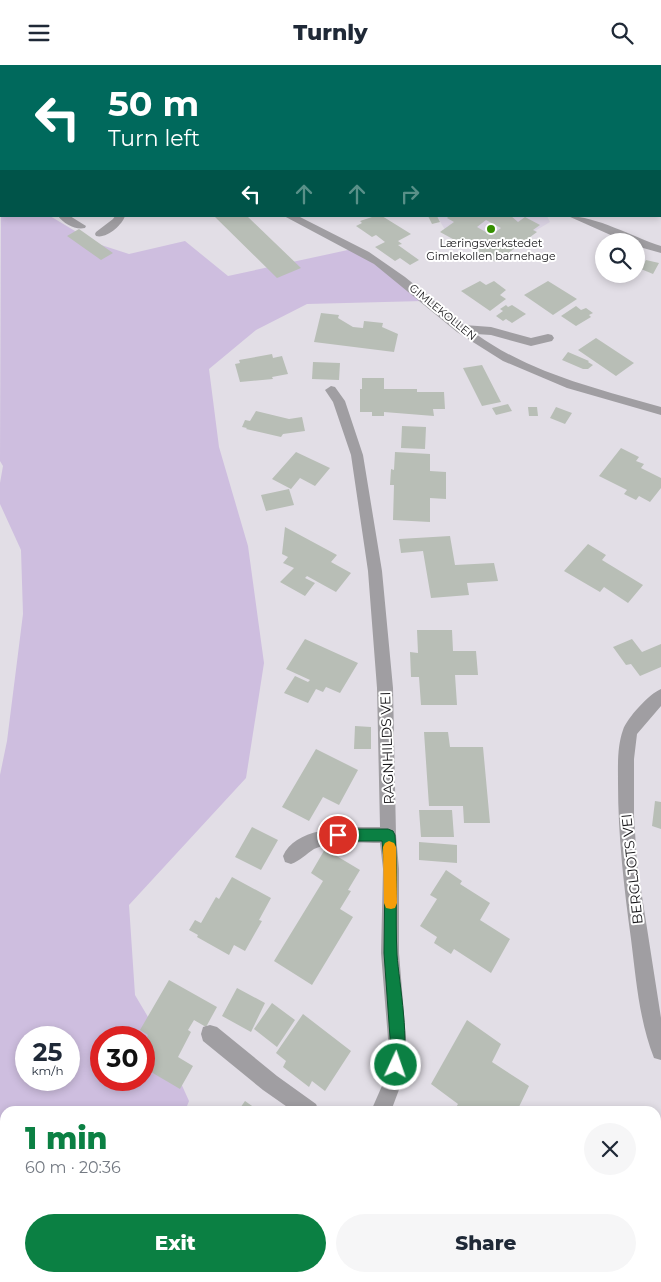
<!DOCTYPE html>
<html lang="en">
<head>
<meta charset="utf-8">
<style>
  :root { --surface:#fff; --page:#f6f6f7; --text:#1f2937; --muted:#747a83; --accent:#0b8043 }
  body { margin:0; font-family:Montserrat,sans-serif; background:var(--page); color:var(--text); height:100vh; display:flex; flex-direction:column; font-size:19px; white-space:nowrap }
  * { box-sizing:border-box; margin:0 }
  p { font-size:16px; color:var(--muted) }
  .icon { flex:none; width:28px; height:28px; fill:none; stroke:currentColor; stroke-width:2; stroke-linecap:round; stroke-linejoin:round }
  .map { position:relative; flex:1; overflow:hidden }
  .sheet { position:absolute; left:0px; top:1041px; width:661px; height:176px; display:flex; flex-direction:column; background:var(--surface); border-radius:15px 15px 0 0; box-shadow:0 2px 8px #0003 }
  .sheet>* { flex:none }
  .banner { position:absolute; left:0px; top:0px; width:661px; height:152px; box-shadow:0 2px 8px #0003; background:#00695c; color:#fff; overflow:hidden }
  .tools { position:absolute; left:595px; top:168px; display:grid; gap:10px }
  .tools a { display:grid; place-items:center; width:50px; height:50px; border-radius:50%; background:var(--surface); box-shadow:0 2px 8px #0003; font-size:25px }
  .speed { position:absolute; left:15px; top:961px; display:flex; gap:10px; font-size:25px; font-weight:700; text-align:center }
  .speed>* { display:grid; place-content:center; width:65px; height:65px; border-radius:50%; background:var(--surface); box-shadow:0 2px 8px #0003; line-height:1 }
  .speed small { font-size:12px; font-weight:400 }
  .speed .limit { border:8px solid #d22; background:#fff; color:#111 }
  .pin { position:absolute; display:grid; place-items:center; width:42px; height:42px; color:#fff; margin:-21px; border:2px solid #fff; border-radius:50%; box-shadow:0 1px 5px #0007 }
  .me { position:absolute; width:55px; margin:-28px; rotate:3deg; stroke-linejoin:round; filter:drop-shadow(0 0 4px #0008) }
  .turn { display:flex; align-items:center; gap:18px; height:105px; padding:0 25px; font-size:22px }
  .turn .icon { width:65px; height:65px; stroke-width:2.5 }
  .turn b { display:block; font-size:35px; line-height:42px }
  .lanes { display:flex; align-items:center; height:48px; padding:0 25px; background:#0003; justify-content:center; gap:25px; direction:ltr }
  .lanes .off { opacity:.35 }
  .round { display:grid; place-items:center; flex:none; width:52px; height:52px; border-radius:26px; background:var(--page) }
  .summary { display:flex; align-items:center; justify-content:space-between; height:85px; padding:0 25px }
  h1 { font-size:30px; font-weight:800; line-height:38px; color:var(--accent) }
  .cta { display:flex; gap:10px; margin-top:auto; padding:10px 25px }
  .cta a { flex:1; height:58px; border-radius:30px; background:var(--accent); color:#fff; font-size:20px; font-weight:800; line-height:58px; text-align:center }
  .cta a+a { background:var(--page); color:var(--text) }
  header { display:flex; justify-content:space-between; align-items:center; height:65px; padding:0 25px; background:var(--surface); font-size:22px; font-weight:800 }
  .map>svg:first-child { display:block }
  .built { fill:#d9d2e2 }
  .green { fill:#cebedf; fill-rule:evenodd }
  .water { fill:#8e7f9f }
  .building { fill:#b8beb6; fill-rule:evenodd }
  .lines { fill:none; stroke-linecap:round; stroke-linejoin:round }
  .path { stroke:#78767b; stroke-width:2; stroke-dasharray:2 2; stroke-linecap:butt }
  .minor { fill:#a09ea2; fill-rule:evenodd }
  .major { stroke:#6b686e; stroke-width:15 }
  .route { fill:#0b8043; stroke:#07532c }
  .slow { fill:#f59e0b }
  .poi-dot { fill:#359000; stroke:#fff; stroke-width:2 }
  .labels { text-anchor:middle; stroke-width:4; stroke-linejoin:round; paint-order:stroke }
  .far-poi-label { font-size:11px; fill:#171619; stroke:#fff }
  .far-street-label { font-size:11px; fill:#171619; stroke:#fff }
  .street-label { font-size:14px; fill:#171619; stroke:#fff }
</style>
</head>
<body>
<header><svg class="icon" aria-label="menu" viewBox="0 0 24 24"><path d="M4 6h16M4 12h16M4 18h16"/></svg>Turnly<svg class="icon" aria-label="search" viewBox="0 0 24 24"><circle cx="10" cy="10" r="6"/><path d="M15 15l6 6"/></svg></header>
<div class="map">
<svg width="661" height="1217" viewBox="0 0 661 1217">
  <rect width="100%" height="100%" fill="#e2dee6"/>
  <!-- built -->
  <path class="built" d="M437 151H547L550 157 498 188 449 172Z"/>
  <!-- green -->
  <path class="green" d="M280 0H519V1H284Z
    M1 134V151H50L95 178 129 189 185 176 228 211 357 183 423 236 307 239 256 265 209 304 219 382 248 481 264 598 246 713 129 840 135 930 161 974 189 1036 185 1046H5V1149L0 1151V710L7 676 23 549 21 485 0 439V418L3 401 0 396ZM26 972H69V1015H26ZM101 972H144V1015H101Z"/>
  <!-- water -->
  <path class="water" d="M519 0H661V87L660 1Z"/>
  <!-- building -->
  <path class="building" d="M214 151H247L301 203 277 213Z
    M375 151H382L411 169 398 176 402 179 398 180 419 195 410 200 400 193 395 196 375 182 385 177 376 170 372 172 356 161 362 158 360 156Z
    M428 151H437L440 157 432 159Z
    M449 151H511L518 157 525 152 540 160 533 165 537 167 496 197 474 187 476 185 472 183 478 179 469 174 462 179 440 167 454 157 447 153ZM486 155 501 163 491 170 477 162Z
    M79 164 113 188 101 195 67 171Z
    M646 195 659 198 653 209 641 204Z
    M480 216 486 220 494 216 506 225 500 230 506 234 490 246 461 226Z
    M548 216 577 234 553 250 524 230Z
    M506 240 508 242 512 240 526 249 512 258 506 254 503 256 496 251 503 246 500 244Z
    M576 241 581 245 586 243 593 248 589 250 591 252 576 261 561 251Z
    M321 248 339 250 338 253 353 262 363 263 364 256 383 258 382 262 398 269 394 287 314 277Z
    M596 273 634 298 616 311 578 285Z
    M568 287 589 296 588 297 593 300 588 304H583L562 295Z
    M272 289 273 293 282 291 288 309 272 312 273 314 240 317 235 299 240 298 239 295Z
    M313 297 340 298 339 315 312 314Z
    M482 300 501 337 482 341 463 303Z
    M362 313H384V324H417V327H444L445 344H433L434 351 384 347V351H372V347H360V324H362Z
    M508 339 512 346 496 350 492 343Z
    M528 342H537L538 351H529Z
    M556 342 572 348 565 359 550 353Z
    M256 346 289 354 302 352 305 366 283 369 281 372 246 364 247 363 242 362 245 355 250 356Z
    M402 361 426 362 425 384 401 383Z
    M621 383 639 392 636 396 644 399 641 403 661 413V423L650 437 639 431 636 435 624 429 627 425 599 411Z
    M296 387 330 403 315 421 300 413 291 424 272 414Z
    M395 387 430 389V406L446 407V434L430 433V457L393 455 394 420H390L391 404 394 405Z
    M289 424 294 440 266 446 261 430Z
    M285 462 337 490 331 497 351 508 336 527 307 511 305 513 315 518 305 531 280 517 294 503 283 498 288 492 282 489Z
    M450 471 455 500 494 498 498 516 467 518 469 530 431 533 423 486 401 488 399 474Z
    M588 479 606 490 602 495 643 520 628 538 604 522 600 527 564 506Z
    M417 565H452L453 586H476L478 610H455L457 640H421L419 612H411L410 587 418 588Z
    M305 574 358 598 340 628 326 622 323 627 316 624 308 638 284 628 295 611 308 617 310 615 286 604Z
    M632 574 642 587 661 579V602L640 611 631 599 626 600 613 582Z
    M355 661 371 662V684H354Z
    M424 667H448L450 682H483L490 758H464L463 741H429Z
    M316 684 358 705 339 740 323 732 309 756 282 742Z
    M655 736 661 737V764L652 761Z
    M419 745H452L454 772H421Z
    M252 762 278 775 261 805 235 792Z
    M419 777 457 780V798L419 795Z
    M325 784 360 805 348 825 351 826 340 844 353 852 312 920 274 896 323 816 311 808Z
    M446 805 462 816 460 819 490 838 480 855 510 874 491 908 454 884 451 889 434 878 437 872 420 861 437 834 430 830Z
    M232 812 271 833 259 855 262 856 245 886 234 880 229 890 197 872 198 870 189 865 195 855 201 858 216 832 219 834Z
    M169 915 217 942 206 962 194 955 188 965 191 967 178 992 193 1001 180 1024 146 1004 149 1000 144 996V978L148 970 140 965Z
    M237 923 265 938 251 967 222 951Z
    M272 938 295 955 277 982 254 964Z
    M303 949 351 986 325 1026 312 1016 309 1022 283 1002 286 996 276 988Z
    M467 955 501 979 492 997 529 1021 517 1046H454L458 1039 431 1019Z
    M245 1036 259 1046H238Z
    M656 1111 661 1123V1217H611L610 1212H656Z
    M159 1212H216L214 1217H165Z
    M309 1212H325L331 1217H306Z"/>
  <g class="lines">
    <!-- path -->
    <path class="path" d="M209 1 215 0"/>
    <!-- minor -->
    <path class="minor" d="M123 0H133V1H124Z
      M146 0H156V1H147Z
      M0 67H1V74H0Z
      M58 151H70L86 161 85 163C75 165 64 159 58 151Z
      M115 151H125C122 160 107 174 96 171L95 169 96 167 113 154Z
      M284 151H298L369 187 405 212 464 260 491 262 531 273 548 269 552 270 554 273 552 276 531 281 491 270 476 269C530 308 597 324 661 342V350L567 323 503 296 457 267 374 199Z
      M568 151C596 151 633 172 661 181V188L636 181V176H624Z
      M331 321 335 322 345 336 363 390 382 506 393 623 396 770 399 804V888L407 986 403 1014 391 1046H371L385 1014 389 986 381 888 383 804 380 778C359 778 334 775 314 784 306 789 300 796 291 799L285 797 283 791C296 760 352 762 380 762L377 623 368 506 351 390 333 337 325 325Z
      M661 624V641L637 669 634 694V751L637 799 661 953V995L654 993C639 955 636 913 631 874 624 822 618 771 618 718 618 701 617 682 623 665 627 653 649 629 661 624Z
      M210 960 217 962 277 1011 316 1039 319 1046H293L263 1025 203 976 201 969 203 962Z
      M268 1212H289L287 1217H267Z"/>
    <!-- major -->
    <path class="major" d="M0 1 13 0"/>
  </g>
  <!-- route -->
  <path class="route" d="M338 764H388L393 766 395 770C398 810 395 850 397 890 399 917 411 982 401 1005L396 1007 391 1005 389 1000 391 986 384 888 385 804 382 776H338L334 774 332 770 334 766Z"/>
  <!-- slow -->
  <path class="slow" d="M389 776 394 778 396 782 397 838 395 843 391 844 386 843 384 838 383 782 385 778Z"/>
  <!-- markers -->
  <circle class="poi-dot" cx="491" cy="164" r="5"/>
  <g class="labels">
    <!-- far-poi labels -->
    <g class="far-poi-label">
      <text x="491" y="182">Læringsverkstedet<tspan x="491" dy="13">Gimlekollen barnehage</tspan></text>
    </g>
    <!-- far-street labels -->
    <g class="far-street-label">
      <text transform="translate(443 247) rotate(39)" y="4">GIMLEKOLLEN</text>
    </g>
    <!-- street labels -->
    <g class="street-label">
      <text transform="translate(387 683) rotate(-92)" y="5">RAGNHILDS VEI</text>
      <text transform="translate(632 804) rotate(-96)" y="5">BERGLJOTS VEI</text>
    </g>
  </g>
</svg>
<div class="tools">
<a><svg class="icon" aria-label="search" viewBox="0 0 24 24"><circle cx="10" cy="10" r="6"/><path d="M15 15l6 6"/></svg></a>
</div>
<div class="speed"><div>25<small>km/h</small></div><div class="limit">30</div></div>
<div class="pin" style="left:338px;top:770px;background:#d93025"><svg class="icon" aria-label="arrive" viewBox="0 0 24 24"><path d="M6 21V4h12l-3 4 3 4H6"/></svg></div>
<svg class="me" style="left:396px;top:1000px" viewBox="-20 -20 40 40"><circle r="17" fill="#0b8043" stroke="#fff" stroke-width="3"/><path d="M0-11L8 9 0 5-8 9z" fill="#fff"/></svg>
<div class="banner">
<div class="turn"><svg class="icon" aria-label="left" viewBox="0 0 24 24"><path d="M17 20v-9H6M10 6l-5 5 5 5"/></svg><div><b>50 m</b>Turn left</div></div>
<div class="lanes"><svg class="icon" aria-label="left" viewBox="0 0 24 24"><path d="M17 20v-9H6M10 6l-5 5 5 5"/></svg><svg class="icon off" aria-label="ahead" viewBox="0 0 24 24"><path d="M12 20V5M6 11l6-6 6 6"/></svg><svg class="icon off" aria-label="ahead" viewBox="0 0 24 24"><path d="M12 20V5M6 11l6-6 6 6"/></svg><svg class="icon off" aria-label="right" viewBox="0 0 24 24"><path d="M7 20v-9h11M14 6l5 5-5 5"/></svg></div>
</div>
<section class="sheet">
<div class="summary"><div><h1>1 min</h1><p>60 m · 20:36</p></div><a class="round"><svg class="icon" aria-label="close" viewBox="0 0 24 24"><path d="M6 6l12 12M18 6L6 18"/></svg></a></div>
<div class="cta"><a>Exit</a><a>Share</a></div>
</section>
</div>
</body>
</html>
